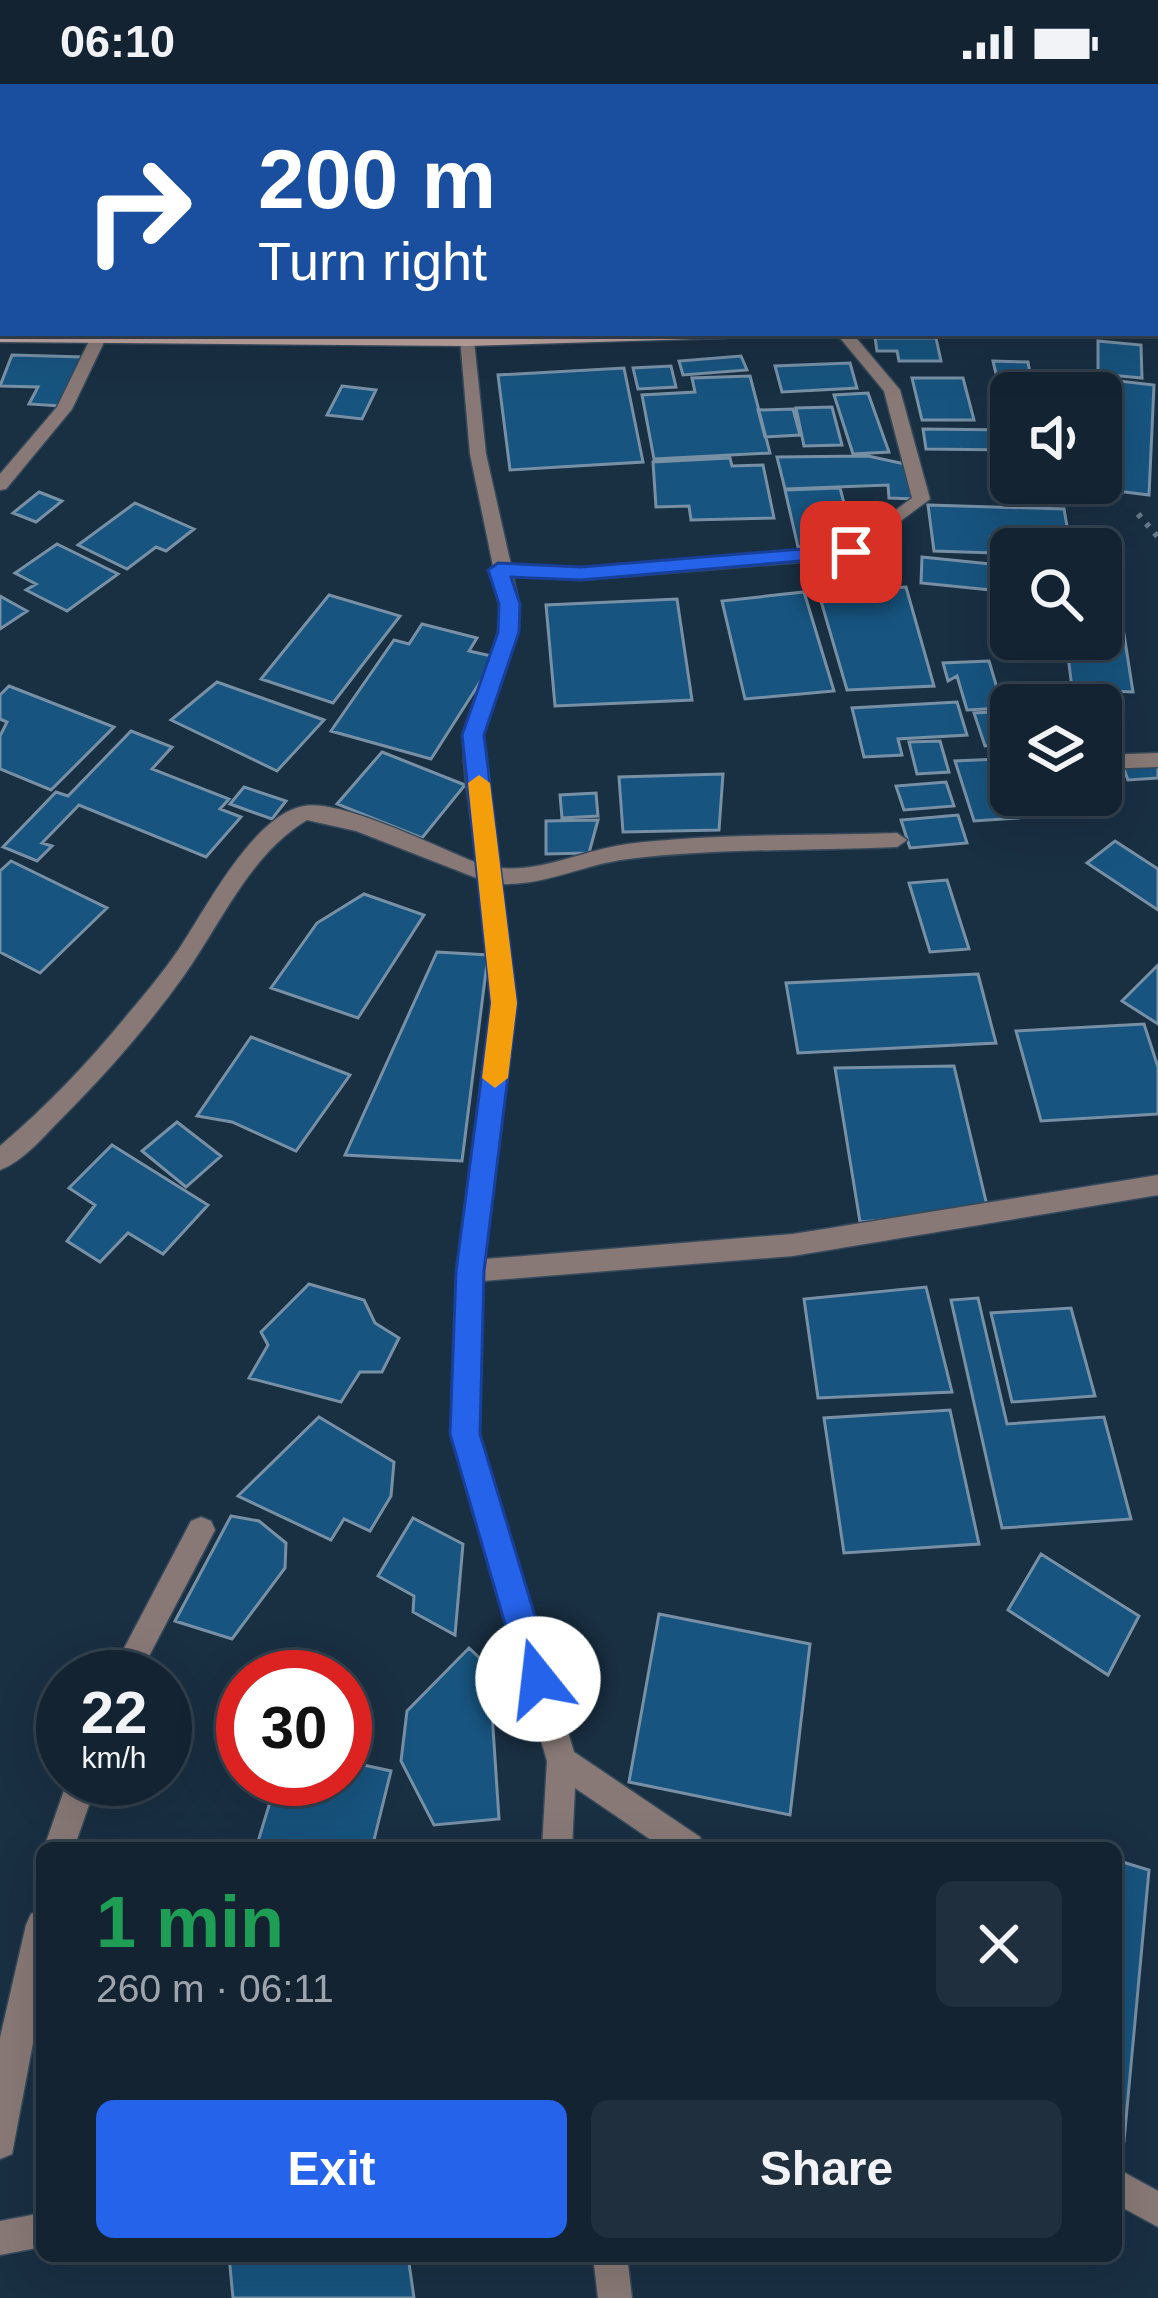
<!DOCTYPE html>
<html lang="en">
<head>
<meta charset="utf-8">
<style>
  :root { --surface:#132332; --page:#202f3e; --text:#f1f3f6; --muted:#9da4ac; --line:#32404d; --accent:#2563eb }
  body { margin:0; font-family:Arial,sans-serif; background:var(--page); color:var(--text); height:100vh; display:flex; flex-direction:column; font-size:45px; white-space:nowrap }
  * { box-sizing:border-box; margin:0 }
  p { font-size:39px; color:var(--muted) }
  .icon { flex:none; width:66px; height:66px; fill:none; stroke:currentColor; stroke-width:2; stroke-linecap:round; stroke-linejoin:round }
  .map { position:relative; flex:1; overflow:hidden }
  .drawer { position:absolute; left:36px; top:1758px; width:1086px; height:420px; display:flex; flex-direction:column; background:var(--surface); border-radius:18px; box-shadow:0 12px 48px #0002,0 0 0 3px var(--line) }
  .drawer>* { flex:none }
  .banner { position:absolute; left:0px; top:0px; width:1158px; height:252px; box-shadow:0 12px 48px #0002,0 0 0 3px var(--line); background:#1a4fa0; color:#fff; overflow:hidden }
  .tools { position:absolute; left:990px; top:288px; display:grid; gap:24px }
  .tools a { display:grid; place-items:center; width:132px; height:132px; border-radius:18px; background:var(--surface); box-shadow:0 12px 48px #0002,0 0 0 3px var(--line); font-size:60px }
  .speed { position:absolute; left:36px; top:1566px; display:flex; gap:24px; font-size:60px; font-weight:700; text-align:center }
  .speed>* { display:grid; place-content:center; width:156px; height:156px; border-radius:50%; background:var(--surface); box-shadow:0 12px 48px #0002,0 0 0 3px var(--line); line-height:1 }
  .speed small { font-size:30px; font-weight:400 }
  .speed .limit { border:18px solid #d22; background:#fff; color:#111 }
  .pin { position:absolute; display:grid; place-items:center; width:102px; height:102px; color:#fff; margin:-51px; border-radius:24px; box-shadow:0 6px 18px #0006 }
  .me { position:absolute; width:132px; margin:-66px; rotate:344deg; stroke-linejoin:round; filter:drop-shadow(0 0 9px #0008) }
  .turn { display:flex; align-items:center; gap:42px; height:252px; padding:0 60px; font-size:54px }
  .turn .icon { width:156px; height:156px; stroke-width:2.5 }
  .turn b { display:block; font-size:84px; line-height:102px }
  .round { display:grid; place-items:center; flex:none; width:126px; height:126px; border-radius:18px; background:var(--page) }
  .summary { display:flex; align-items:center; justify-content:space-between; height:204px; padding:0 60px }
  h1 { font-size:72px; font-weight:700; line-height:90px; color:#1e9e55 }
  .action { display:flex; gap:24px; margin-top:auto; padding:24px 60px }
  .action a { flex:1; height:138px; border-radius:18px; background:var(--accent); color:#fff; font-size:48px; font-weight:700; line-height:138px; text-align:center }
  .action a+a { background:var(--page); color:var(--text) }
  .status { display:flex; justify-content:space-between; align-items:center; height:84px; padding:0 60px; background:var(--surface); direction:ltr }
  .status svg { height:33px; fill:currentColor }
  .map>svg:first-child { display:block }
  .building { fill:#17547f; stroke:#7790a6; stroke-width:3 }
  .lines { fill:none; stroke-linecap:round; stroke-linejoin:round }
  .street-casing { stroke:#364a5c; stroke-width:3 }
  .secondary-casing { stroke:#364a5c; stroke-width:3 }
  .path { stroke:#657888; stroke-width:6; stroke-dasharray:4.5 8; stroke-linecap:butt }
  .street { fill:#887976; fill-rule:evenodd }
  .secondary { fill:#bda4a0; fill-rule:evenodd }
  .route { fill:#2563eb; stroke:#184099; stroke-width:3 }
  .slow { fill:#f59e0b }
</style>
</head>
<body>
<div class="status"><b>06:10</b><svg viewBox="0 0 49 12"><path d="M0 12V9h3v3zM5 12V6h3v6zM10 12V3h3v9zM15 12V0h3v12zM26 1h20v11H26zM47 4h2v5h-2z"/></svg></div>
<div class="map">
<svg width="1158" height="2214" viewBox="0 0 1158 2214">
  <rect width="100%" height="100%" fill="#192f42"/>
  <!-- building -->
  <path class="building" d="M875 254H936L941 277H899L897 267H877Z
    M1098 257 1141 261 1142 294 1098 290Z
    M12 271 83 273 60 322 29 320 38 303 0 302Z
    M741 272 747 286 683 291 679 277Z
    M993 277 1028 278 1031 295 997 294Z
    M850 279 857 304 782 308 775 282Z
    M671 282 676 303 638 305 633 284Z
    M624 284 643 378 510 386 498 291Z
    M750 292 770 369 654 375 642 311 695 308 692 294Z
    M912 294H963L974 336H922Z
    M1102 295 1154 301 1149 411 1093 404 1101 399Z
    M342 302 376 306 362 335 327 331Z
    M868 309 889 368 853 370 834 311Z
    M832 323 842 361 804 362 796 324Z
    M793 325 800 351 765 353 758 326Z
    M923 345 1011 346V366L926 365Z
    M868 372 905 380 915 415 889 414 888 401 785 405 777 373Z
    M730 374 732 382 763 381 774 434 691 436 689 422 656 423 653 378Z
    M840 404 855 461 798 463 785 406Z
    M39 408 62 417 36 438 13 429Z
    M135 419 194 445 166 467 156 463 127 485 78 461Z
    M928 421 1064 425 1071 465H1011V472L1008 453H991L994 469 934 467Z
    M57 460 118 490 67 527 26 506 36 500 15 489Z
    M922 473 1011 482V508L921 499Z
    M1101 498 1116 499 1133 608 1110 607 1117 651 1101 650V621H1074L1066 555H1101Z
    M906 503 934 602 847 606 818 507Z
    M804 508 834 607 745 615 722 517Z
    M329 511 400 532 333 619 261 595Z
    M0 512 27 527 0 545Z
    M677 515 692 616 555 622 546 521Z
    M422 540 477 554 469 567 496 573 431 675 331 647 394 556 409 560Z
    M989 577 1003 624 967 626 957 592 948 597 943 579Z
    M217 598 324 636 277 687 171 636Z
    M9 602 114 643 51 706 0 685V652L7 638 0 635V611Z
    M957 618 967 651 898 655 902 671 864 673 852 624Z
    M1011 627V660L985 662 974 629Z
    M131 647 172 663 152 685 229 715 220 725 241 733 206 773 79 721 42 759 52 762 37 777 3 763 56 708 68 712Z
    M940 657 949 688 917 690 909 658Z
    M382 668 465 701 422 754 337 720Z
    M998 675 1018 734 974 737 955 677Z
    M1158 679V694L1128 696 1122 680Z
    M723 690 719 746 623 748 619 693Z
    M946 698 954 722 904 726 896 702Z
    M244 703 286 717 272 735 230 720Z
    M1101 707 1109 730 1069 732 1063 711Z
    M596 709 598 732 562 734 560 711Z
    M958 731 967 759 910 764 901 736Z
    M598 736 589 769 546 770V737Z
    M1115 757 1158 785V826L1087 779Z
    M11 777 107 824 40 889 0 868V787Z
    M947 796 969 865 930 868 909 799Z
    M364 810 424 831 358 934 271 904 317 839Z
    M437 868 488 871 462 1077 345 1071Z
    M1158 881V940L1122 917Z
    M978 890 996 959 798 969 786 899Z
    M1144 940 1158 983V1030L1041 1037 1016 947Z
    M251 953 350 991 296 1067 232 1038 197 1032Z
    M954 982 988 1126 860 1138 835 984Z
    M177 1038 221 1072 186 1103 142 1067Z
    M112 1061 208 1121 163 1170 128 1149 100 1178 67 1157 95 1121 69 1104Z
    M309 1200 364 1216 375 1239 399 1254 382 1288H360L341 1318 249 1294 268 1261 261 1248Z
    M926 1203 952 1308 818 1314 804 1215Z
    M978 1214 1007 1340 1104 1333 1131 1435 1002 1444 951 1216Z
    M1071 1224 1095 1312 1012 1318 991 1229Z
    M950 1326 979 1460 844 1469 824 1334Z
    M319 1333 394 1378 391 1412 370 1447 344 1435 331 1456 238 1412Z
    M231 1432 259 1437 286 1459 285 1484 232 1555 175 1537Z
    M413 1434 463 1460 455 1551 413 1528 414 1512 378 1492Z
    M1041 1470 1139 1532 1108 1591 1008 1526Z
    M659 1530 810 1560 790 1731 629 1698Z
    M469 1564 489 1583 499 1735 434 1741 401 1677 407 1627Z
    M345 1677 391 1687 372 1764H256L277 1695H345Z
    M1116 1776 1149 1786 1124 2057 1116 2053Z
    M229 2172H365L366 2178 408 2172 414 2214H233Z"/>
  <g class="lines">
    <defs>
      <path id="street" d="M69 0H90L93 3H72Z
        M692 0H706L707 3H693Z
        M996 0H1010L995 3Z
        M0 168H3V177H0Z
        M836 249H852L900 306 930 415 851 474 581 496 513 492 519 519 517 548 483 651 499 784C543 788 584 766 627 760 716 749 807 752 897 749L907 756 897 763C807 767 717 764 628 775 585 780 544 802 501 800L515 919 485 1175 793 1150 1158 1091V1111L793 1172 483 1197 478 1350 574 1668 700 1753 704 1764H663L575 1704 572 1764H542L547 1677 452 1350 459 1187 493 919 479 795 356 747 307 736C249 771 221 840 183 893 147 943 106 990 63 1033 45 1051 24 1077 0 1086V1062C47 1022 89 978 128 930 146 909 163 888 179 865 205 826 254 730 304 722 341 715 439 764 477 779 474 747 459 675 465 647 473 606 525 521 489 486L493 482 470 370 460 254 474 257 486 370 511 481 581 484 846 463 912 414 884 307Z
        M92 251 106 254 72 325 6 405 0 406V390L57 323Z
        M1158 669V683L1101 685V671Z
        M1011 674V688L999 686V676Z
        M201 1433 211 1437 215 1446 138 1593H109L191 1437Z
        M68 1695H98L74 1764H44Z
        M42 1825V1911L12 2070 0 2075V1954L26 1841 31 1830Z
        M1116 2084 1158 2107V2143L1116 2120Z
        M42 2129V2163L0 2171V2137Z
        M593 2172H627L632 2214H598Z"/>
      <path id="secondary" d="M3 37V46L0 47V38Z
        M1155 213H1158V223H1155Z
        M0 248 466 252 734 249 726 254 466 262 0 258Z"/>
    </defs>
    <!-- street casing -->
    <use href="#street" class="street-casing"/>
    <!-- secondary casing -->
    <use href="#secondary" class="secondary-casing"/>
    <!-- path -->
    <path class="path" d="M1138 430 1158 453"/>
    <!-- street -->
    <use href="#street" class="street"/>
    <!-- secondary -->
    <use href="#secondary" class="secondary"/>
  </g>
  <!-- route -->
  <path class="route" d="M851 461 859 463V472L581 496 511 493 520 520 519 548 484 651 517 919 484 1187 480 1350 554 1595 549 1607 538 1612 526 1607 521 1595 450 1350 456 1187 491 919 462 651 498 548 499 520 488 486 498 479 581 483Z"/>
  <!-- slow -->
  <path class="slow" d="M479 691 490 699 517 919 508 994 495 1004 482 994 491 919 468 699Z"/>
</svg>
<div class="tools">
<a><svg class="icon" aria-label="sound" viewBox="0 0 24 24"><path d="M4 9h4l5-4v14l-5-4H4zM17 9q2 3 0 6"/></svg></a>
<a><svg class="icon" aria-label="search" viewBox="0 0 24 24"><circle cx="10" cy="10" r="6"/><path d="M15 15l6 6"/></svg></a>
<a><svg class="icon" aria-label="layers" viewBox="0 0 24 24"><path d="M12 4l9 5-9 5-9-5zM3 14l9 5 9-5"/></svg></a>
</div>
<div class="speed"><div>22<small>km/h</small></div><div class="limit">30</div></div>
<div class="pin" style="left:851px;top:468px;background:#d93025"><svg class="icon" aria-label="arrive" viewBox="0 0 24 24"><path d="M6 21V4h12l-3 4 3 4H6"/></svg></div>
<svg class="me" style="left:538px;top:1595px" viewBox="-20 -20 40 40"><circle r="19" fill="#fff"/><path d="M0-13L10 11 0 6-10 11z" fill="#2563eb"/></svg>
<div class="banner">
<div class="turn"><svg class="icon" aria-label="right" viewBox="0 0 24 24"><path d="M7 20v-9h11M14 6l5 5-5 5"/></svg><div><b>200 m</b>Turn right</div></div>
</div>
<section class="drawer">
<div class="summary"><div><h1>1 min</h1><p>260 m · 06:11</p></div><a class="round"><svg class="icon" aria-label="close" viewBox="0 0 24 24"><path d="M6 6l12 12M18 6L6 18"/></svg></a></div>
<div class="action"><a>Exit</a><a>Share</a></div>
</section>
</div>
</body>
</html>
